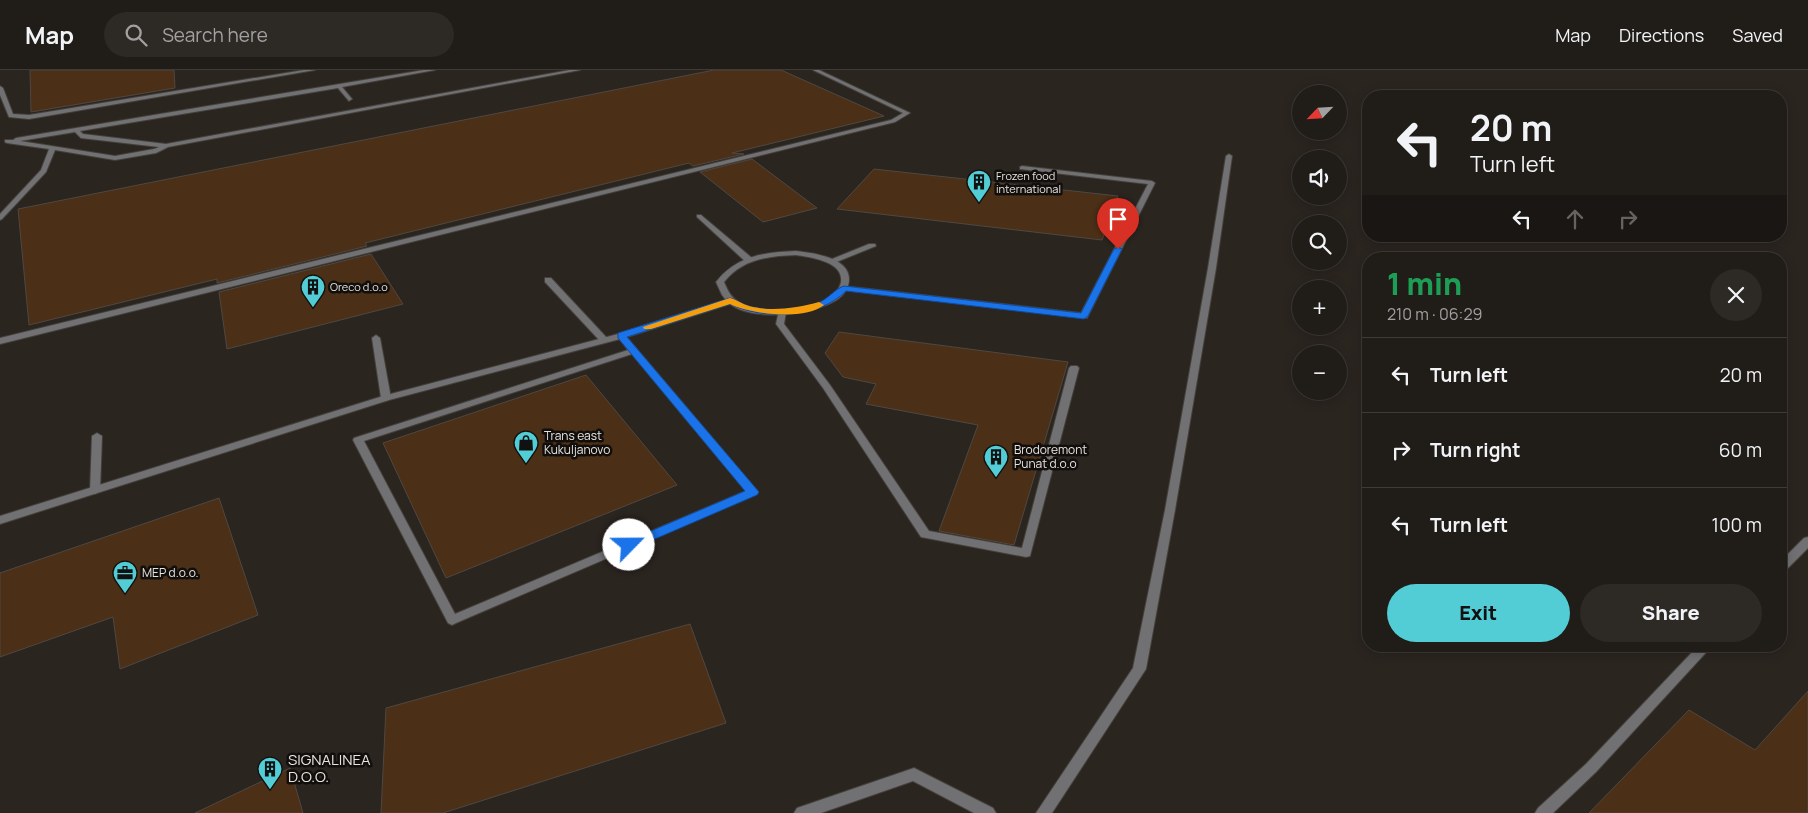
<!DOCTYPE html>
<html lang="en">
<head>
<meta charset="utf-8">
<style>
  :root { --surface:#201c18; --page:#2d2925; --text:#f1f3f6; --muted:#a2a1a2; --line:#3d3a37; --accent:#52ccd5 }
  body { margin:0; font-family:Manrope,sans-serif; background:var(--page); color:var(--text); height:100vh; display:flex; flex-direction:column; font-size:19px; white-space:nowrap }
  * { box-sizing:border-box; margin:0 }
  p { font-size:16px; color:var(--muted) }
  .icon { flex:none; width:28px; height:28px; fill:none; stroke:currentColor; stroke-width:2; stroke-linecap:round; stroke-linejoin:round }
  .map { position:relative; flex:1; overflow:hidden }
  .panel { position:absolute; left:1362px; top:182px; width:425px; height:400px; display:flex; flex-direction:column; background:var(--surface); border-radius:20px; box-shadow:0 2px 12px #0003,0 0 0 1px var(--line) }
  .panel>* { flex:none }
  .top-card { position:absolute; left:1362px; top:20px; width:425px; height:152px; border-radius:20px; box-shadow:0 2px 12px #0003,0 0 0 1px var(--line); background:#201c18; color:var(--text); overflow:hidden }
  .needle { width:32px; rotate:245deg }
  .buttons { position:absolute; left:1292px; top:15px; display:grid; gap:10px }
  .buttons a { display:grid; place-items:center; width:55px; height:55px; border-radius:50%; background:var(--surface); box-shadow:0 2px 12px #0003,0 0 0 1px var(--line); font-size:25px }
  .pin { position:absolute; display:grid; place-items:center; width:42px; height:42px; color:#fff; margin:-51px -21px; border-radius:50% 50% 50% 0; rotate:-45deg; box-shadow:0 0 5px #0007 }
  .pin .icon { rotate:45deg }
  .me { position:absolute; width:55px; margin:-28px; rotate:67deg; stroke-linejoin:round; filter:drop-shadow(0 0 4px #0008) }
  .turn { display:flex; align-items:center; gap:18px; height:105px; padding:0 25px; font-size:22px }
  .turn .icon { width:65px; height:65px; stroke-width:2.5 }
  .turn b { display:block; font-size:35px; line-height:42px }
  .lanes { display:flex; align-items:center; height:48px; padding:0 25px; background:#0003; justify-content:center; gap:25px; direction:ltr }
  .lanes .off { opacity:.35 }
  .round { display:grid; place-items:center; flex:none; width:52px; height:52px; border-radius:26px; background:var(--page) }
  .head { display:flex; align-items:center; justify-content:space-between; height:85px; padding:0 25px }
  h1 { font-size:30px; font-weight:800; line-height:38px; color:#1e9e55 }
  .button { display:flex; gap:10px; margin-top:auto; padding:10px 25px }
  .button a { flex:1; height:58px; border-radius:30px; background:var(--accent); color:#111; font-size:20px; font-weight:800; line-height:58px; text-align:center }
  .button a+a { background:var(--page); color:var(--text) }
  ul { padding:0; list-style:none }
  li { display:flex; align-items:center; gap:15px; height:75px; padding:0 25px; border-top:1px solid var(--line) }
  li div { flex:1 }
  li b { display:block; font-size:19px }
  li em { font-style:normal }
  header { display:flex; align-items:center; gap:30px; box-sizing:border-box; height:70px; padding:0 25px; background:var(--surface); border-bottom:1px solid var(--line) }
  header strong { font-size:24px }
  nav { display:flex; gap:28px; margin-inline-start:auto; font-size:18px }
  .search { width:350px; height:45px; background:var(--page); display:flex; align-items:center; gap:12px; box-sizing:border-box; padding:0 18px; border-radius:28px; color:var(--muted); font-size:19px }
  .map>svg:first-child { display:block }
  .building { fill:#4b2f17; stroke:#4f4842 }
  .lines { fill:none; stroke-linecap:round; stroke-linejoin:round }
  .service-casing { stroke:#45403b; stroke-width:2 }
  .minor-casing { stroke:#45403b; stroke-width:2 }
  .service { fill:#717174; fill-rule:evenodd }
  .minor { fill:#717174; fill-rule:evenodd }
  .route { fill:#1a73e8; stroke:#114b97 }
  .slow { fill:#f59e0b }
  .labels { text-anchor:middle; stroke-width:5; stroke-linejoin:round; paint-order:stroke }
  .far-poi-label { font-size:11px; fill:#e8e4e1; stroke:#110e0c; text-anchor:start }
  .poi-label { font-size:12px; fill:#e8e4e1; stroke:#110e0c; text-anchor:start }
  .near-poi-label { font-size:15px; fill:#e8e4e1; stroke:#110e0c; text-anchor:start }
</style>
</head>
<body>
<header>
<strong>Map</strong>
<div class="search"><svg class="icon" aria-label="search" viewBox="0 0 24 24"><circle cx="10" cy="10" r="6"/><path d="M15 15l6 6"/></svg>Search here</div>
<nav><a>Map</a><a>Directions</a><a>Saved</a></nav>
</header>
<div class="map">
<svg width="1808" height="743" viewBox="0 0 1808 743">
  <rect width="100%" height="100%" fill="#2b2520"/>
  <!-- building -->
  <path class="building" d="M30 0H174L175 18 31 42Z
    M714 0H781L884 46 732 83 744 84 693 96 689 93 365 173 367 176 217 213V209L29 255 18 139Z
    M752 89 817 138 763 152 700 102Z
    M874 99 1118 126 1102 170 837 139Z
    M371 184 403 234 227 279 219 222Z
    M839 262 1068 292 1014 475 939 461 978 355 866 334 876 314 843 307 825 283Z
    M586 305 677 415 446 508 383 373Z
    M219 428 258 545 120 599 113 547 0 587V503Z
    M690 554 726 653 443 743H381L386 638Z
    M1808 621V743H1589L1689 640 1755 680Z
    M290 698 303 743H195Z"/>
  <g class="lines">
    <defs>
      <path id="service" d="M304 0H315L29 49 9 47 0 25V16L3 18 13 44 29 45Z
        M424 0H435L342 17 352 29 349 31 338 18 80 61 83 64 166 74 570 0H580L168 77 156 83 115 90 55 80 46 102 2 149 0 150V144L41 100 49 79 7 73 5 72V70H13L16 68ZM75 62 81 68 159 77 154 79 115 86 20 71Z
        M813 0H819L910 43 895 52 0 274V268L891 50 903 43Z
        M1022 96 1152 111 1155 113 1087 248 843 220 839 218 843 216 1081 243 1148 114 1020 99V97Z
        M697 145H701L752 188V192H746L697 147Z
        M869 174H875L876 176 834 193H828L827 191Z
        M545 208H551L607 268 608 270 607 272H601L545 212Z
        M779 240H782L786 242 784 254 830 315 929 461 1022 478 1069 298 1071 296H1077L1079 298 1030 486 1026 487 921 467 823 318 776 254Z
        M621 263 624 264 758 422 757 424 456 553 452 555 448 553 353 370 354 368 628 280 617 266ZM632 284 746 421 455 544 364 371Z
        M376 265 380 268 391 328 386 331 381 328 372 268Z
        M97 363 102 366 100 421 95 424 90 421 92 366Z
        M1808 467V478L1785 501 1781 502V491L1804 468Z
        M1698 576H1712L1596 702 1553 743H1535L1538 738 1586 694Z
        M914 698 993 738 996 743H974L913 711 821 743H794L797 738Z"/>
      <path id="minor" d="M1229 84 1232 86 1216 198 1175 440 1146 599 1052 743H1036L1133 598 1165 440 1208 198 1226 86Z
        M796 181C812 183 850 187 849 210 849 217 844 225 838 229 815 245 753 252 730 234L624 268 389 330 0 454V446L383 326 618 264 726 230 722 225 716 212C736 186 765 182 796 181ZM796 185C809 187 840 191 841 208 842 214 838 220 833 225 814 241 762 245 740 233 731 228 728 221 724 212 742 189 768 186 796 185Z"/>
    </defs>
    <!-- service casing -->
    <use href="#service" class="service-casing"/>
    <!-- minor casing -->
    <use href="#minor" class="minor-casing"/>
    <!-- service -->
    <use href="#service" class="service"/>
    <!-- minor -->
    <use href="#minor" class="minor"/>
  </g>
  <!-- route -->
  <path class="route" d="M1118 177 1122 179 1088 246 1084 249 846 221C819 249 762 250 730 234L627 267 759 422 757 425 634 478H625L623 475 625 472 745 421 618 268V263L730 228C737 230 742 234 748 236 768 242 799 240 818 233 828 229 836 218 844 216L1081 243 1114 179Z"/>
  <!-- slow -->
  <path class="slow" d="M730 228C737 230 742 234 749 236 771 242 797 238 819 232L824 235C805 251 750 244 730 234L651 259H644L643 257Z"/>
  <!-- icons -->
  <defs>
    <symbol id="building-pin" viewBox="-11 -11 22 30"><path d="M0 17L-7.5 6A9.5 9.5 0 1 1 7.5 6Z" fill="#52ccd5" stroke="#110e0c"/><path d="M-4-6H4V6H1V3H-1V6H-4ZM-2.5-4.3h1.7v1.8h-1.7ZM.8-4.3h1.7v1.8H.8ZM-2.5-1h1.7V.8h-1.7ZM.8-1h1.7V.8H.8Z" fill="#111"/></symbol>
    <symbol id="shop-pin" viewBox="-11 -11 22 30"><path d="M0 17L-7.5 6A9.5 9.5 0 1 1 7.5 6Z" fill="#52ccd5" stroke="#110e0c"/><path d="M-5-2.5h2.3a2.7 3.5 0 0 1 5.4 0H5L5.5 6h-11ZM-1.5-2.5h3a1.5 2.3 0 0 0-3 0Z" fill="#111"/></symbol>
    <symbol id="office-pin" viewBox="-11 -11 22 30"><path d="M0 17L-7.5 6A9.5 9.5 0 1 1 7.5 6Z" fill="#52ccd5" stroke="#110e0c"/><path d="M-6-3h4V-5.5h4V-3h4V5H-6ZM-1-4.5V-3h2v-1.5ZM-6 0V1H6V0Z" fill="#111"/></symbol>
  </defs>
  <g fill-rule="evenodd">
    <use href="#building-pin" x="965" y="98" width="28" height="38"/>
    <use href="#building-pin" x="299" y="203" width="28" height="38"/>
    <use href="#shop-pin" x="512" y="359" width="28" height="38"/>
    <use href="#building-pin" x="982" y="373" width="28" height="38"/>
    <use href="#office-pin" x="111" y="489" width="28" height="38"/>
    <use href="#building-pin" x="256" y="685" width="28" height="38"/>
  </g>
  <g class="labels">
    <!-- far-poi labels -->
    <g class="far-poi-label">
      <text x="996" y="110">Frozen food<tspan x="996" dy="13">international</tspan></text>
      <text x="330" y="221">Oreco d.o.o</text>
    </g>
    <!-- poi labels -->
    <g class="poi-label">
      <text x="544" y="370">Trans east<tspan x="544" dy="14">Kukuljanovo</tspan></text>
      <text x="1014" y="384">Brodoremont<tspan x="1014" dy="14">Punat d.o.o</tspan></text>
      <text x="142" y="507">MEP d.o.o.</text>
    </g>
    <!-- near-poi labels -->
    <g class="near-poi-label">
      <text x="288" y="695">SIGNALINEA<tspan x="288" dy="17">D.O.O.</tspan></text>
    </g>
  </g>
</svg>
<div class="buttons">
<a><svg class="needle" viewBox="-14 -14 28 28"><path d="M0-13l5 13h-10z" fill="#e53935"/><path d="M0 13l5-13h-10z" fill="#a2a1a2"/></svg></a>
<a><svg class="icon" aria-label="sound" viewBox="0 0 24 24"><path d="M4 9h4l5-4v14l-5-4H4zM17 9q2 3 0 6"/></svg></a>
<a><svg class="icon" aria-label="search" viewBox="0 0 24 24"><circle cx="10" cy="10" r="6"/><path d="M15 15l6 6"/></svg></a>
<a>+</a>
<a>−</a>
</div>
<div class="pin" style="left:1118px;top:179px;background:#d93025"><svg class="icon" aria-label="arrive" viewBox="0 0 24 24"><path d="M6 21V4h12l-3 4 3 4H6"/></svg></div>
<svg class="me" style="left:629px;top:475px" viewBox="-20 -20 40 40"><circle r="19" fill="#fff"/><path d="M0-13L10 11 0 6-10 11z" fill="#1a73e8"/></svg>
<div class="top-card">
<div class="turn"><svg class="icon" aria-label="left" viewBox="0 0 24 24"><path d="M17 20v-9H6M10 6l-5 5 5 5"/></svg><div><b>20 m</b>Turn left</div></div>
<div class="lanes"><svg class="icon" aria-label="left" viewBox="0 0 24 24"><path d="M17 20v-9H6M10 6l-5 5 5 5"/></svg><svg class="icon off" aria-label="ahead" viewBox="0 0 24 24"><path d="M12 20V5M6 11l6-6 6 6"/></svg><svg class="icon off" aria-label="right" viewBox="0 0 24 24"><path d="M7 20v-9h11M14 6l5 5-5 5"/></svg></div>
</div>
<section class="panel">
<div class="head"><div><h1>1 min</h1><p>210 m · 06:29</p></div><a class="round"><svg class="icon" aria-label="close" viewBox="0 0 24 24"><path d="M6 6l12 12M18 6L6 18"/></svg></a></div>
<ul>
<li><svg class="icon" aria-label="left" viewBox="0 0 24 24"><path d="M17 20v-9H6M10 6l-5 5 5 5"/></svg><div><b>Turn left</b></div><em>20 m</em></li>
<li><svg class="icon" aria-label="right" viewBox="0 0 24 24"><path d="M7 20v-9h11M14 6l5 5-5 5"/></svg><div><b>Turn right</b></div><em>60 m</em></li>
<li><svg class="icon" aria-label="left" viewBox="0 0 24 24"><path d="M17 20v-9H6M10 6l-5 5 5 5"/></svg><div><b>Turn left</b></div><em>100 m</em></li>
</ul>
<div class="button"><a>Exit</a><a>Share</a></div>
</section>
</div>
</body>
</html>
